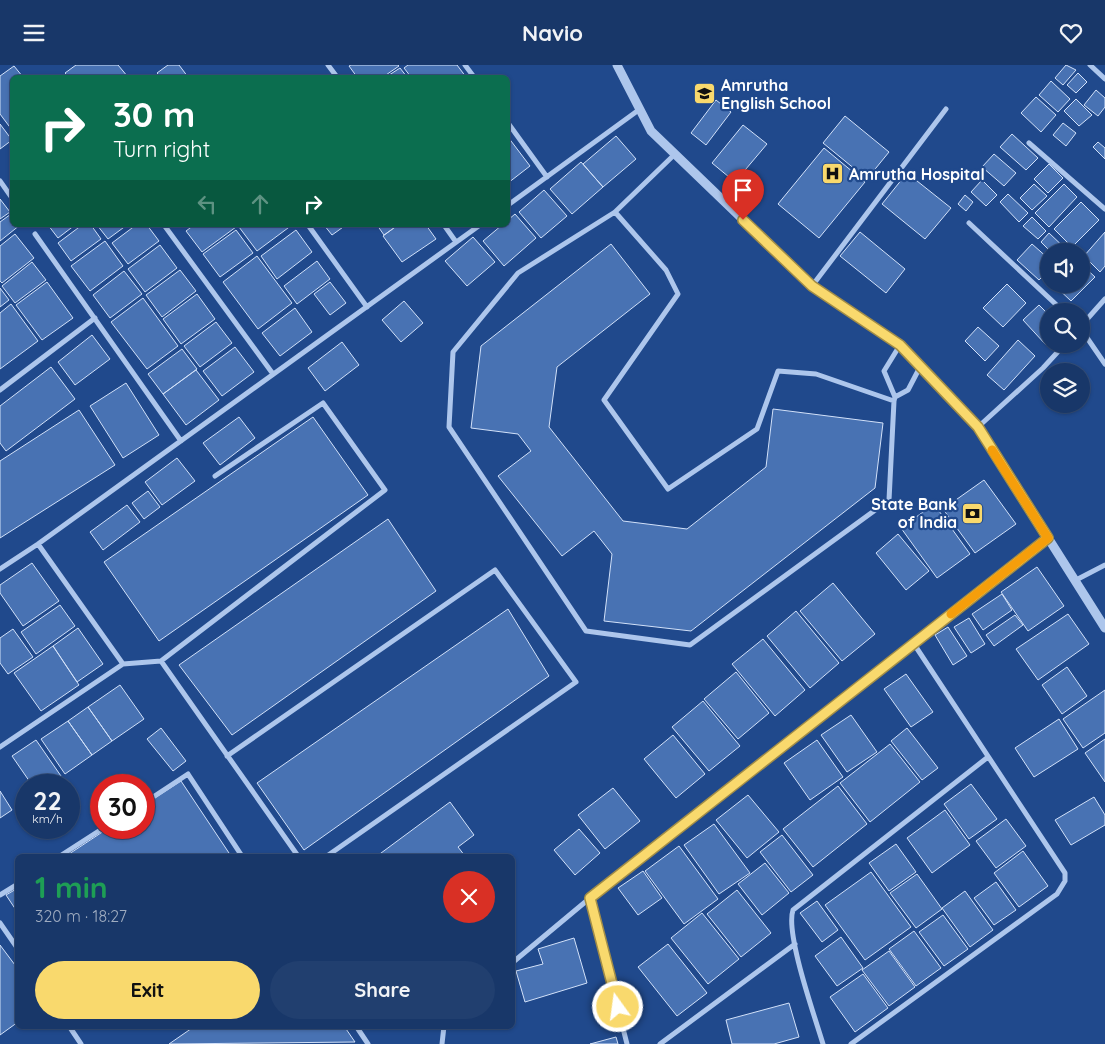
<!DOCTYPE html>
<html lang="en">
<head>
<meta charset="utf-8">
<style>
  :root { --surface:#183769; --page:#213f6f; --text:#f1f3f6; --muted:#9facc0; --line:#36517d; --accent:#f9d96d }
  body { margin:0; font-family:Quicksand,sans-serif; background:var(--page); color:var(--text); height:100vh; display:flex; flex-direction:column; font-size:19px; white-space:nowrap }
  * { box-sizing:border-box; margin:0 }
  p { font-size:16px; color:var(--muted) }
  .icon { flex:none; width:28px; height:28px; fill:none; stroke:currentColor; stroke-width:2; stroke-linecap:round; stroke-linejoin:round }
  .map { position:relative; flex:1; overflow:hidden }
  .drawer { position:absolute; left:15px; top:789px; width:500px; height:175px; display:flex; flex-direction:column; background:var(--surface); border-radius:8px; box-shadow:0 1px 4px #0004,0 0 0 1px var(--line) }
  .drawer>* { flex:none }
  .top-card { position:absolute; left:10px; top:10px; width:500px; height:152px; border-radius:8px; box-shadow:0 1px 4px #0004,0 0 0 1px var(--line); background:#0b6e4f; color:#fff; overflow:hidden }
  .tools { position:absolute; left:1040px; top:178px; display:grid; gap:10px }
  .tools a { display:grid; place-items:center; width:50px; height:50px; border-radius:50%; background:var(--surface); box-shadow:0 1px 4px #0004,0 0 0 1px var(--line); font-size:25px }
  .speed { position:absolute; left:15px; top:709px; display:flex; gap:10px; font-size:25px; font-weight:700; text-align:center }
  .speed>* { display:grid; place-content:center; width:65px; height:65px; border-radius:50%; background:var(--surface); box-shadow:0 1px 4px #0004,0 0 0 1px var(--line); line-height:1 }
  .speed small { font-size:12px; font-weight:400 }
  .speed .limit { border:8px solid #d22; background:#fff; color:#111 }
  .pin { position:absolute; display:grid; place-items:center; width:42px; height:42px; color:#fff; margin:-51px -21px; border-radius:50% 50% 50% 0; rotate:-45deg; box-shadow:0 0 5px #0007 }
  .pin .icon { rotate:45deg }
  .me { position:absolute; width:55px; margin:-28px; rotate:346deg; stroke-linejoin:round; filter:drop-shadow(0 0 4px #0008) }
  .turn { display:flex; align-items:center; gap:18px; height:105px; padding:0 20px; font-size:22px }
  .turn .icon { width:65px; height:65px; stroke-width:2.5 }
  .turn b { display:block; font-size:35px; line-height:42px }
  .lanes { display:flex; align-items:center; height:48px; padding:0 20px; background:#0003; justify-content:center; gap:25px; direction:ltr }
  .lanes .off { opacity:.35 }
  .round { display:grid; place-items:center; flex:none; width:52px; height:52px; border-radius:26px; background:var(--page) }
  .overview { display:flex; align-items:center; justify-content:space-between; height:85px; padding:0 20px }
  h1 { font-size:30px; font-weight:800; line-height:38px; color:#1e9e55 }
  .primary-button { display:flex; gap:10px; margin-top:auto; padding:10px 20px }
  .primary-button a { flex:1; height:58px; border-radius:30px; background:var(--accent); color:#111; font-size:20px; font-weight:800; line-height:58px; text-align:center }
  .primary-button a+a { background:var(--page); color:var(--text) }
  header { display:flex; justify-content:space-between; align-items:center; height:65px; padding:0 20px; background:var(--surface); font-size:22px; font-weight:800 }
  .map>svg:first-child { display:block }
  .building { fill:#4872b3; stroke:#d2e1f9 }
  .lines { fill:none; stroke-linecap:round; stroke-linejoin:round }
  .minor { stroke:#adc6ec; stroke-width:5 }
  .tertiary { stroke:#adc6ec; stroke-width:9 }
  .route-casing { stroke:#a28d47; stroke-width:12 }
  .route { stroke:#f9d96d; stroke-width:9 }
  .slow { stroke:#f59e0b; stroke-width:9 }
  .labels { text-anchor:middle; stroke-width:4.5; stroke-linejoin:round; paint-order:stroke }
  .poi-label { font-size:16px; font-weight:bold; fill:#fff; stroke:#20498c; text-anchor:start }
</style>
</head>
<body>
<header><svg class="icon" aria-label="menu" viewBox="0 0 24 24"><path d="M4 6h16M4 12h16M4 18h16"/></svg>Navio<svg class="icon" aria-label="heart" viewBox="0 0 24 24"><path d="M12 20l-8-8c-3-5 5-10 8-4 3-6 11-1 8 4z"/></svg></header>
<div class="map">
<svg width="1105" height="979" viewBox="0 0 1105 979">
  <rect width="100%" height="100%" fill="#20498c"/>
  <!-- building -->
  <path class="building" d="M76 0H118L128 12H69L65 8Z
    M168 0H179L188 12H161L157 8Z
    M351 0H398L399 1 383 12H357L349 1Z
    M408 0H457L466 12H411L404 3Z
    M1066 0 1076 5 1063 20 1055 13Z
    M14 1 23 12H12V65L0 49V11Z
    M400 3 407 12H386Z
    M1078 8 1087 17 1076 28 1067 20Z
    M1051 16 1070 34 1058 47 1039 30Z
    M1096 25 1105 33V42L1098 51 1084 40Z
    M1036 32 1056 50 1041 67 1021 48Z
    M1076 34 1092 50 1079 61 1064 46Z
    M716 35 731 47 706 80 691 68Z
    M845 51 889 87 867 114 823 78Z
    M1063 58 1076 68 1066 81 1053 70Z
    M0 59 12 75 0 84Z
    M743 60 767 79 735 117 712 98Z
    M1012 69 1038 93 1026 105 1000 82Z
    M616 71 636 94 603 122 583 99Z
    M508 72 530 101 508 118Z
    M1098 77 1105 83V94L1093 82Z
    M824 83 865 117 819 173 778 139Z
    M994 89 1016 108 1004 121 982 102Z
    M581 97 603 122 572 149 550 124Z
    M1049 99 1063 113 1048 128 1034 114Z
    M907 108 951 143 925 174 882 139Z
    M982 115 997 130 986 141 971 127Z
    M1034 119 1047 131 1032 145 1020 133Z
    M1064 119 1077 132 1049 162 1035 148Z
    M544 125 567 151 541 173 519 147Z
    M1008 129 1028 148 1019 157 1000 137Z
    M965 130 973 137 966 146 958 139Z
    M0 134 10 147 0 154Z
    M1081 137 1099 155 1072 182 1054 164Z
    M11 149 12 160H20L0 176V157Z
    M515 149 536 173 504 201 483 176 502 160H508V155Z
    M1032 152 1046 166 1038 174 1023 161Z
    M48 160H75L58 173Z
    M82 160H91L101 174 71 196 58 178Z
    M97 160H127L108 174Z
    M136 160H147L159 176 128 199 112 178Z
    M194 160H235L236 162 202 187 186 166Z
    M241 160H292L257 186 239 162Z
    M324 160H346L332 170Z
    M377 160H398L384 170Z
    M398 160H426L436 174 402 197 383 171Z
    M236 165 253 188 220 212 203 189Z
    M296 165 312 187 277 214 261 191Z
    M860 167 905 204 886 228 840 191Z
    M1105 167V201L1100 207 1084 191Z
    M1049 168 1068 186H1050L1041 177Z
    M15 169 34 193 2 218 0 216V181Z
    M473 172 495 197 467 221 445 196Z
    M105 176 123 201 90 226 71 201Z
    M611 179 650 229 557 302 549 362 623 456 687 464 766 402 773 344 883 358 875 423 691 566 604 556 612 489 594 466 562 491 498 411 531 386 518 369 471 363 481 281Z
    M1032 179 1049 194V205L1039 215 1017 195Z
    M160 180 177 203 145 227 128 204Z
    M257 191 292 238 258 264 223 217Z
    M317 196 330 214 297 239 284 221Z
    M32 197 46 215 15 238 2 221Z
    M1081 199 1095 212 1071 236 1053 219H1081Z
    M180 205 196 226 162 252 146 230Z
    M124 206 142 229 110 253 93 230Z
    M47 217 73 253 42 275 16 240Z
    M330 217 346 238 330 250 314 229Z
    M1007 219 1026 238 1003 262 983 243Z
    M0 223 9 235 0 242Z
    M197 229 215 254 181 279 163 254Z
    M143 233 178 281 147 304 111 257Z
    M404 236 423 258 401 277 382 255Z
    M11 239 38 276 0 304V248Z
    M1039 240 1049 250V277L1046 280 1023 255Z
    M295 243 312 267 280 291 262 268Z
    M216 257 232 278 200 302 184 281Z
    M978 262 999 281 985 296 965 276Z
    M92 270 110 294 75 320 58 297Z
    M1018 275 1035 291 1004 325 987 310Z
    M342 277 359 300 325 326 308 303Z
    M235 282 254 307 222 331 203 306Z
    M182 284 197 304 163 329 148 309Z
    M51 302 75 334 6 386 0 378V341Z
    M196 305 219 335 186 360 163 329Z
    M126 318 159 370 123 393 90 341Z
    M79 345 115 400 0 473V396Z
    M239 352 255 373 220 400 203 378Z
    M313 352 368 430 159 576 104 497Z
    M177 393 195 416 162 440 145 417Z
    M984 415 1016 459 975 488 943 444Z
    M148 426 160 442 144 454 132 438Z
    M934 439 970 489 937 513 901 463Z
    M127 440 140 457 103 485 90 467Z
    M388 454 436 526 232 670 179 600Z
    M898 469 929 506 906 525 876 488Z
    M32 498 59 536 23 561 0 528V520Z
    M1037 502 1064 541 1028 566 1001 527Z
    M833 518 875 569 842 596 800 546Z
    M1002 529 1012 545 983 565 972 549Z
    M60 540 75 561 36 589 21 567Z
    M508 544 549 611 304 785 257 718Z
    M796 546 839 598 810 623 767 571Z
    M1068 549 1089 579 1038 615 1016 584Z
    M1015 550 1023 560 994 581 986 570Z
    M969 553 985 579 971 588 954 562Z
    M948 562 967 591 953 600 935 570Z
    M78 563 103 599 77 617 53 581Z
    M13 564 33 592 8 609 0 598V573Z
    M763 574 805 625 775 651 732 599Z
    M53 581 79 620 41 646 14 608Z
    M1067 602 1087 631 1062 649 1042 620Z
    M736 607 769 648 738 674 704 634Z
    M906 609 933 647 911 662 884 624Z
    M120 620 144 654 112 676 88 642Z
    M1105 625V668L1083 683 1063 654Z
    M703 636 740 681 709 706 672 662Z
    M88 642 112 676 92 690 68 656Z
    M851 650 877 687 847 707 821 670Z
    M1059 654 1078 684 1034 712 1015 683Z
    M68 656 92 690 65 709 41 674Z
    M161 663 186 696 173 706 147 674Z
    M907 663 938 703 922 715 891 676Z
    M673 670 705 709 676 733 644 694Z
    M1105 674V717L1085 688Z
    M36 675 61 711 48 720H32L12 691Z
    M817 675 843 712 810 735 784 698Z
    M890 679 920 717 870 757 840 718Z
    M181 716 231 791H66L110 762H144V740Z
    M971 719 997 754 969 774 944 739Z
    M838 721 867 759 813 802 783 764Z
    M613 723 640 756 605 784 578 750Z
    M0 726 12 745 0 753Z
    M748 730 779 767 747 793 716 755Z
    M1094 732 1105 750V760L1071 780 1055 755Z
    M450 737 474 770 458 782 465 791H377Z
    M945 745 970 780 932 808 907 773Z
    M1006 754 1026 781 996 803 976 776Z
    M714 759 750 808 719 829 684 780Z
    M579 764 600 788 575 810 554 785Z
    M782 770 813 810 791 827 760 787Z
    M896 779 916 807 889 826 869 798Z
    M679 781 718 834 684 859 645 806Z
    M1023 786 1048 821 1019 842 994 808Z
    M765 798 789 828 762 850 738 819Z
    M643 806 662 833 638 850 618 823Z
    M871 807 911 862 865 895 825 840Z
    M917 809 942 844 916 863 890 828Z
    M996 817 1016 845 994 860 974 833Z
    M18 823V848L6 830Z
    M737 825 771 868 741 892 707 849Z
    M965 826 993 865 970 882 942 843Z
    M817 836 838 865 822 877 800 848Z
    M702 848 739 894 708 919 671 873Z
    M943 850 968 884 944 901 919 867Z
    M914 866 941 903 916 921 889 884Z
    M841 872 863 903 837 921 815 891Z
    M574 873 587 918 525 937 516 906 543 899 538 884Z
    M668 879 707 928 677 951 638 902Z
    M0 880 18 904V957L0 970Z
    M889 886 915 922 889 941 862 905Z
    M863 909 888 943 855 967 830 932Z
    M789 938 799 972 774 979H732L726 955Z
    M195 961H344L355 977 169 979Z
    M616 972 618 979H590Z"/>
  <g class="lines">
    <!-- minor -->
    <path class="minor" d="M328 0 337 12
      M465 0 474 12
      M1090 0 1105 14
      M508 58 547 112
      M1029 78 1105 144
      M675 89 615 147 518 208 453 287 449 362 586 566 690 580 889 435 894 336 895 332 908 325 920 302
      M0 116 12 133
      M508 140 640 44
      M615 147 666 205 678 229 604 335 668 424 757 364 778 306 816 309 894 336
      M969 158 1063 246
      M164 160 273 309
      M308 160 367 242
      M444 160 456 177
      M35 169 181 376
      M812 221 946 44
      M1081 261 1105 234
      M1081 264 1105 299
      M0 325 95 253
      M895 332 884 306 900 280
      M978 362 1043 303 1065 279
      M0 504 38 479 480 160
      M1076 515 1105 500
      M161 596 298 791
      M123 599 161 596 385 425 323 338 215 411
      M0 682 123 599 38 479
      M227 691 495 505 576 617 327 791
      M144 738 188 709 242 791
      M60 791 105 762
      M0 830 18 819
      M590 833 627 979
      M0 858 18 884
      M512 898 590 833 1048 473
      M69 961 81 979
      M356 961 368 979
      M442 979 444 961
      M660 979 795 879
      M823 979C815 952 785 868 793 845L988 692
      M851 979 1057 829 1065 816V808L914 579"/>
    <!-- tertiary -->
    <path class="tertiary" d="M617 0 651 66 812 221 900 280 978 362 1105 563"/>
  </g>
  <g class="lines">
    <defs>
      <path id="route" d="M618 942 590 833 1048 473 978 362 900 280 812 221 743 155"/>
    </defs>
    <!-- route casing -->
    <use href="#route" class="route-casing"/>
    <!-- route -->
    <use href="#route" class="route"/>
    <!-- slow -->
    <path class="slow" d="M951 549 1048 473 992 385"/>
  </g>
  <!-- icons -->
  <defs>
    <symbol id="school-square" viewBox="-11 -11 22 22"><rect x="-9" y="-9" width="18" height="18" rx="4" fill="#f9d96d" stroke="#20498c"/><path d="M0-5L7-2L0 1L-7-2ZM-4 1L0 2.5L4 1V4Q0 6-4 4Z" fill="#111"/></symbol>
    <symbol id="hospital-square" viewBox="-11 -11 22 22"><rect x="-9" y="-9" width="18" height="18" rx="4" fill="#f9d96d" stroke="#20498c"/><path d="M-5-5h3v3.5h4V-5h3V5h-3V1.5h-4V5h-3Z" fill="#111"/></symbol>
    <symbol id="bank-square" viewBox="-11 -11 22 22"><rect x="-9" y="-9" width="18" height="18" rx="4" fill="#f9d96d" stroke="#20498c"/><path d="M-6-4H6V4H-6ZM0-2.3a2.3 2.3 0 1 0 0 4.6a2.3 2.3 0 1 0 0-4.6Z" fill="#111"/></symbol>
  </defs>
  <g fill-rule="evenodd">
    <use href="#school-square" x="692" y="16" width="25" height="25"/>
    <use href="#hospital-square" x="820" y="96" width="25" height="25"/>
    <use href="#bank-square" x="960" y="436" width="25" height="25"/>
  </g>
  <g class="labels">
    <!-- poi labels -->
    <g class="poi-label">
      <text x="721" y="26">Amrutha<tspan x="721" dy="18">English School</tspan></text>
      <text x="849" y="115">Amrutha Hospital</text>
      <text x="957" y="445" text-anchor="end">State Bank<tspan x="957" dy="18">of India</tspan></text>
    </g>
  </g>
</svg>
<div class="tools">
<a><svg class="icon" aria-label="sound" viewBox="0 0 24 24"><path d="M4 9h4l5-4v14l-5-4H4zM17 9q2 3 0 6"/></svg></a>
<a><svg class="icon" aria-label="search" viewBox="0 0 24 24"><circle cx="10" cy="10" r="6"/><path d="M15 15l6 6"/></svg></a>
<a><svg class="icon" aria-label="layers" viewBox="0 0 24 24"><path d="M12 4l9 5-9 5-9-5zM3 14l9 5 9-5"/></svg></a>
</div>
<div class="speed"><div>22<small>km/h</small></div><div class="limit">30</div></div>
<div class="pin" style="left:743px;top:155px;background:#d93025"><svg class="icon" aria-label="arrive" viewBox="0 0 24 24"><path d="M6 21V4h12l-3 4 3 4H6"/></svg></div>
<svg class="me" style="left:618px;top:942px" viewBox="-20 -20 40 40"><circle r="17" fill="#f9d96d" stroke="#fff" stroke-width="3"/><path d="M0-11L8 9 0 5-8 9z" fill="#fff"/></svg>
<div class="top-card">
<div class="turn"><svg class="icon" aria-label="right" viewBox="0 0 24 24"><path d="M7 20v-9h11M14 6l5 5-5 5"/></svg><div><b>30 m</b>Turn right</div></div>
<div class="lanes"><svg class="icon off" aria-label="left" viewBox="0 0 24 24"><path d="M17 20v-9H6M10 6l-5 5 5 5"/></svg><svg class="icon off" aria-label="ahead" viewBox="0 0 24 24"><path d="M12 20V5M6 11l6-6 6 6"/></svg><svg class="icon" aria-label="right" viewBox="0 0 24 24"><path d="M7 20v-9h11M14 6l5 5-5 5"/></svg></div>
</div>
<section class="drawer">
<div class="overview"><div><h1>1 min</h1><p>320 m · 18:27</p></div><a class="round" style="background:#d93025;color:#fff"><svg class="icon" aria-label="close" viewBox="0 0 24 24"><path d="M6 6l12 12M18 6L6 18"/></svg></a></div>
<div class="primary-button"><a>Exit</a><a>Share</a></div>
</section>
</div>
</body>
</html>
